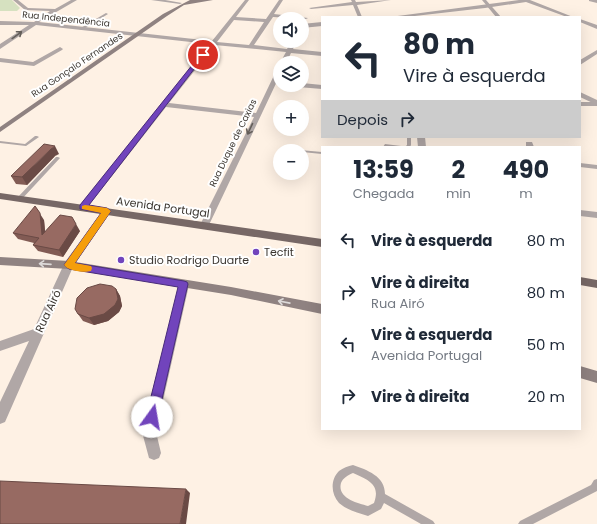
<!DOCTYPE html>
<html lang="pt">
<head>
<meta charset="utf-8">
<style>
  :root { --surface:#fff; --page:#f2f2f3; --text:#1f2937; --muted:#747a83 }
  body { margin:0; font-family:Poppins,sans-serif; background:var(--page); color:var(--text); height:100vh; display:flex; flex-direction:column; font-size:15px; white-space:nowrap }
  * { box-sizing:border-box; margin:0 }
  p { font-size:13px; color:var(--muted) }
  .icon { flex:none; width:22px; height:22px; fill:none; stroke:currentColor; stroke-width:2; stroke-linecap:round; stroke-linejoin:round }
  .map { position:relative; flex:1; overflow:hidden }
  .side { position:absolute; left:321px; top:146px; width:260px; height:284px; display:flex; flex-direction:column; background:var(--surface); border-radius:0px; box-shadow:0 4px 16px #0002 }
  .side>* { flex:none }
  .top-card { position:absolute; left:321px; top:16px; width:260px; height:122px; border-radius:0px; box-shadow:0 4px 16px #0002; background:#fff; color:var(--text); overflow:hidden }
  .tools { position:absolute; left:273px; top:12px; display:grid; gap:8px }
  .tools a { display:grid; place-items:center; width:36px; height:36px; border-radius:50%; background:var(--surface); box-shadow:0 4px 16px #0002; font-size:20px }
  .pin { position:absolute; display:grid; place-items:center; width:34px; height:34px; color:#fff; margin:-17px; border:2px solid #fff; border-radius:50%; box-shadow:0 1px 4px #0007 }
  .me { position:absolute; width:44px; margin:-22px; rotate:13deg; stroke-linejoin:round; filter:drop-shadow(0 0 3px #0008) }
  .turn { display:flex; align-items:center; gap:14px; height:84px; padding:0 16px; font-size:18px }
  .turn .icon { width:52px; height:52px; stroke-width:2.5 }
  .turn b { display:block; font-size:28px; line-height:34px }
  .then { display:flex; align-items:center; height:38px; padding:0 16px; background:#0003; gap:8px; font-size:15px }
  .eta { display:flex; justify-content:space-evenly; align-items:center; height:68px; text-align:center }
  .eta b { font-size:24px; font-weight:700; line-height:28px }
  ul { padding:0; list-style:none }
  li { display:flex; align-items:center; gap:12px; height:52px; padding:0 16px }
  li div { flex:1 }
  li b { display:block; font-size:15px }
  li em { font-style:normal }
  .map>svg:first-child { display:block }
  .green { fill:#d6e1c0 }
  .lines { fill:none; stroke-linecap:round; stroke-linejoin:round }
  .service { fill:#b0a7a6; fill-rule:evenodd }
  .minor { fill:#b0a7a6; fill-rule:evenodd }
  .tertiary { fill:#b0a7a6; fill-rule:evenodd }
  .secondary { fill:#8f8281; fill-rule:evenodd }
  .primary { fill:#776866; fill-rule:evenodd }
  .wall { fill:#825b54 }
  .shaded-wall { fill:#6a4a45 }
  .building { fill:#976a62; stroke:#6a4a45 }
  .oneway { stroke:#645e59 }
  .oneway2 { stroke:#dddad9 }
  .route { fill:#7144bc; stroke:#492c7a }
  .slow { fill:#f59e0b }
  .poi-dot { fill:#7144bc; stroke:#fff; stroke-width:1.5 }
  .labels { text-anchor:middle; stroke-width:4; stroke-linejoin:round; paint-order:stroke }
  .far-street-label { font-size:9px; fill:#3b3630; stroke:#fff }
  .street-label { font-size:11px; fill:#3b3630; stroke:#fff }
  .poi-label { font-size:11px; fill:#3b3630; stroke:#fff; text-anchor:start }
</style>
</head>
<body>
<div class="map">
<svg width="597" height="524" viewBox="0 0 597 524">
  <rect width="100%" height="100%" fill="#fef1e4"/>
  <!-- green -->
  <path class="green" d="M0 0H12L20 8 17 11H0Z"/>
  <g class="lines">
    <!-- service -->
    <path class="service" d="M106 13 108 14 82 30 79 29Z
      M35 136H37L39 137 26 146 0 143V141L25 144Z
      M407 137H411V145L410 147H405L407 145Z
      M385 144 401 146 403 147H383Z
      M285 149 297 150 299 151H285Z
      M300 150 322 152V154L302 152V151H300Z
      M56 157H58L60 158 21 200H17L16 199 17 198Z
      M353 465C367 470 385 476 385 494L433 521 435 524H421L384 503 381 509 368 516C358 513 347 510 339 503 331 494 330 480 339 471 343 468 348 466 353 465ZM353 473C368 480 381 484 374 503L368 506C357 503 337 498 341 483 343 478 348 475 353 473Z
      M597 479V491L533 524H518L520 521 591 485 594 480Z"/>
    <!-- minor -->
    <path class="minor" d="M13 0H18L28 8 55 9 71 0H77L39 22 212 41 245 0H249L236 17 266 19 279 0H283L274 14 308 18 306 19 273 17 254 45 287 49 291 41H297L293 49 322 52V56L291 53 286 63H280L286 52 215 45 169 103 256 113 277 69 280 67V75L208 227H202L200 225 254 117 166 107 86 209H80L79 207 80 205 209 44 36 25 0 49V44L29 25H0V21L34 22 50 11 25 10ZM234 20 264 22 249 45 217 42Z
      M151 0H165L182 3 180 4Z
      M351 0H355L356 2 391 0 357 5 362 17H358L353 5 311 9 309 8 352 2Z
      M519 0H530L573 17H567L526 2 485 8 406 17H390Z
      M589 0H597V3L589 1Z
      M580 19 597 25V29L580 22Z
      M322 22V26L302 28V24Z
      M60 47 63 49 62 50 34 66 0 62V58L33 62Z
      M597 50V54L580 65V60Z
      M302 83 322 85V89L298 87 295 85H302Z
      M580 102H597V106H580Z
      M417 137H425L426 147H418Z
      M526 142H532L534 147H526Z
      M580 163 597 165V169L580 167Z
      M107 208 111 211 73 267 5 422 0 424V402L29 341 0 351V341L34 329 65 262 104 209Z
      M580 210 597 212V218L580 216Z
      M184 281 188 282 189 285 156 432 161 453 159 458 154 460 149 458 142 432 179 285 180 282Z"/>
    <!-- tertiary -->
    <path class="tertiary" d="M482 0H486L501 17H496Z
      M580 92 597 100V105L580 97Z"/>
    <!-- secondary -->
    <path class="secondary" d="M190 0H213L184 5 167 16 0 132V127L163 14Z
      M0 257 69 261 231 287 322 304V314L231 295 69 269 0 265Z
      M580 366 597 371V383L580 378Z"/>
    <!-- primary -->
    <path class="primary" d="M0 193 322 239V247L0 199Z
      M580 277 597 280V288L580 285Z"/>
  </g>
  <!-- wall -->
  <path class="wall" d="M59 154 55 156 27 185 16 184 11 176Z
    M44 220 45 231H80L63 257 38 251 33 245 34 243 18 239 13 233Z
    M116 289 120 296 122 306 119 312 108 321 94 325 83 321 78 314Z"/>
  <!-- shaded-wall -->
  <path class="shaded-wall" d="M55 146 59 154 55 156 27 185 22 177 51 149Z
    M35 206 44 220 46 242 42 235Z
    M76 224 80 231 63 257 59 250Z
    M116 289 120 296 122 306 119 312 108 321 94 325 89 318Z
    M186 489 190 493 186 524H180Z"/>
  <!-- building -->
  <path class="building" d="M44 144 55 146 51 149 22 177 11 176Z
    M35 206 40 213 42 235 60 215 72 217 76 224 59 250 33 245 39 238 13 233Z
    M100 284 112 286 116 289 118 299 115 305 104 314 89 318 78 314 75 309 77 298 87 288Z
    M0 481 186 489 180 524H0Z"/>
  <!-- one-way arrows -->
  <defs><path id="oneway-shaft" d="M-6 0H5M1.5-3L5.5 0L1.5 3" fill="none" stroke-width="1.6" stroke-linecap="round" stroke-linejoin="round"/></defs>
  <g class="oneway">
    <use href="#oneway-shaft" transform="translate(17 35) rotate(-36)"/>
    <use href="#oneway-shaft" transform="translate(250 129) rotate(115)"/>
  </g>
  <g class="oneway2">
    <use href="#oneway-shaft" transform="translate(45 264) rotate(-176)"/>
    <use href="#oneway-shaft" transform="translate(284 302) rotate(-169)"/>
  </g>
  <!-- route -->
  <path class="route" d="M201 54 205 55 89 205 107 208 111 211 75 263 184 281 187 282 188 284 158 417 156 421 152 423 148 421 146 417 178 287 69 269 64 265 101 213 80 209V205Z"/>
  <!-- slow -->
  <path class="slow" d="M85 205 107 208 111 211 75 263 91 266 92 268 91 271C84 273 68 271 64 265L101 213 82 209V206Z"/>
  <!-- markers -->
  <g class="poi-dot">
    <circle cx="256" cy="252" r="4"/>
    <circle cx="121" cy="260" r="4"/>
  </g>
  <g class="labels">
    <!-- far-street labels -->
    <g class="far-street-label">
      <text transform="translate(66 19) rotate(6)" y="3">Rua Independência</text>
      <text transform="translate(77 65) rotate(-34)" y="3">Rua Gonçalo Fernandes</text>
      <text transform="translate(233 143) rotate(-64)" y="3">Rua Duque de Caxias</text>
    </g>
    <!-- street labels -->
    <g class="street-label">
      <text transform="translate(163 207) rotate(8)" y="4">Avenida Portugal</text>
      <text transform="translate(48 311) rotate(-65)" y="4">Rua Airó</text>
    </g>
    <!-- poi labels -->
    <g class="poi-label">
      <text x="264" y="256">Tecfit</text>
      <text x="129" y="264">Studio Rodrigo Duarte</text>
    </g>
  </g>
</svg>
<div class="tools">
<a><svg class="icon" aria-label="sound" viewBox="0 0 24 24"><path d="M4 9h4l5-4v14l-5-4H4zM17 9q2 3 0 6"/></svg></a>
<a><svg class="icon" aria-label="layers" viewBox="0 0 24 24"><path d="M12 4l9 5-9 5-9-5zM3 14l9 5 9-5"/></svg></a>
<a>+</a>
<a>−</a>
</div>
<div class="pin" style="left:203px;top:55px;background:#d93025"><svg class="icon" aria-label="arrive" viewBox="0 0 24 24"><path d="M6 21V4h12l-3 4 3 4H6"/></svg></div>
<svg class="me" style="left:152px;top:417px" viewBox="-20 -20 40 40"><circle r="19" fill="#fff"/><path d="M0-13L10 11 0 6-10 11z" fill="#7144bc"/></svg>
<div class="top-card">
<div class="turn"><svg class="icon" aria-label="left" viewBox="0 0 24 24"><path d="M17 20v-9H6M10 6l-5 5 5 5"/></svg><div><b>80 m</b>Vire à esquerda</div></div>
<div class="then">Depois<svg class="icon" aria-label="right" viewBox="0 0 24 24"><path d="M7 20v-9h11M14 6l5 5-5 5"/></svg></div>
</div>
<section class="side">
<div class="eta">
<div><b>13:59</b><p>Chegada</p></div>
<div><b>2</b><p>min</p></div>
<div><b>490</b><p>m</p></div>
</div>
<ul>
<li><svg class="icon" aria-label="left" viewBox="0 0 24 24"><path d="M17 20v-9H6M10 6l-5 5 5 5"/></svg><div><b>Vire à esquerda</b></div><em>80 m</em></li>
<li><svg class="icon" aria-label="right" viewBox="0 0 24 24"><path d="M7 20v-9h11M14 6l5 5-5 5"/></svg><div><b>Vire à direita</b><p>Rua Airó</p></div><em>80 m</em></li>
<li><svg class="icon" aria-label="left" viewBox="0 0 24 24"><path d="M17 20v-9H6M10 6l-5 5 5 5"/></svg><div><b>Vire à esquerda</b><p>Avenida Portugal</p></div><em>50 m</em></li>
<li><svg class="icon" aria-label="right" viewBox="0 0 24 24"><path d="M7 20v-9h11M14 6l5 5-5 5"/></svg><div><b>Vire à direita</b></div><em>20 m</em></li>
</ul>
</section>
</div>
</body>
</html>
